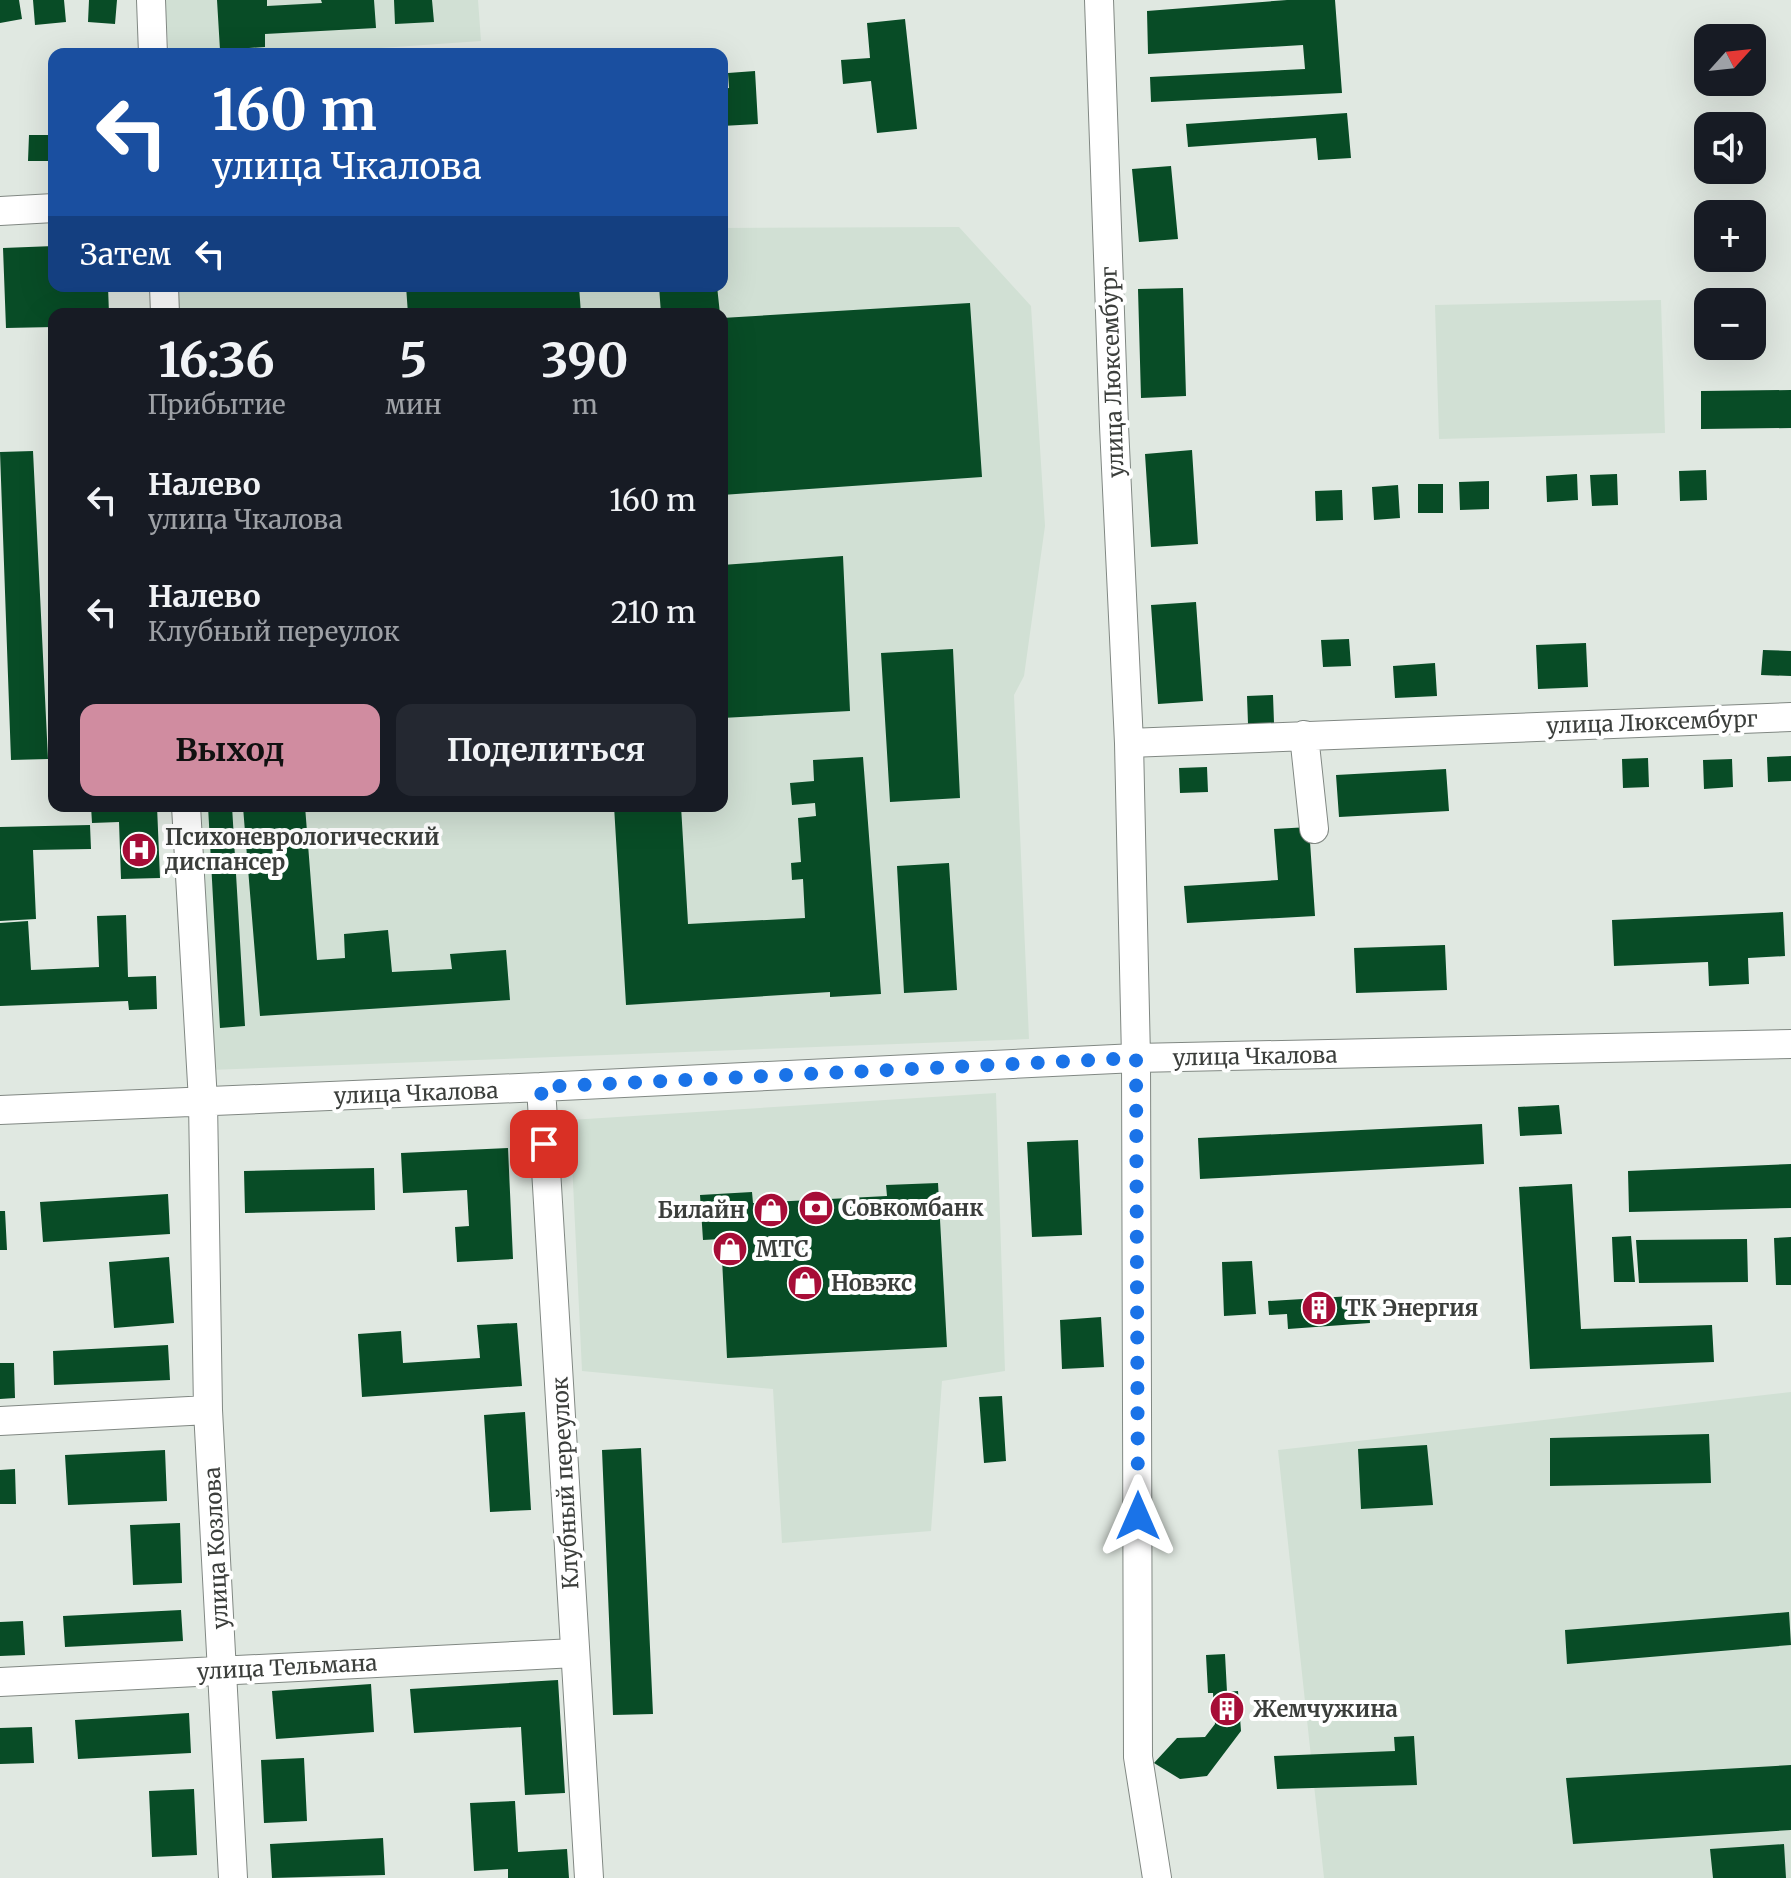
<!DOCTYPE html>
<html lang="ru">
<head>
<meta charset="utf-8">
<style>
  :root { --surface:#171b24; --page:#242831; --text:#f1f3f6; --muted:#9ea1a6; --accent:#d08ca0 }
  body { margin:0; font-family:Merriweather,serif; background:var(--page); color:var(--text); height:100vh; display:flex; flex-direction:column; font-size:30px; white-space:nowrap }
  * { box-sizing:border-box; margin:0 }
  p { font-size:26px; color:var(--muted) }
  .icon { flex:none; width:44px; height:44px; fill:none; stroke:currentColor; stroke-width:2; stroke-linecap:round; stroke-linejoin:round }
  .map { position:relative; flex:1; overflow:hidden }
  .drawer { position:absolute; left:48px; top:308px; width:680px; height:504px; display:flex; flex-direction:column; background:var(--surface); border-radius:16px; box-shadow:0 8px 32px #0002 }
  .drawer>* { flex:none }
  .guide { position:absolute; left:48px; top:48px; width:680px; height:244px; border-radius:16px; box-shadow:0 8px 32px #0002; background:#1a4fa0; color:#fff; overflow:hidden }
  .needle { width:52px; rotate:63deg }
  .fabs { position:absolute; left:1694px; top:24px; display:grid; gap:16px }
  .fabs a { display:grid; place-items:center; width:72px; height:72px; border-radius:16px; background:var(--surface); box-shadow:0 8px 32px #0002; font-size:40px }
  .pin { position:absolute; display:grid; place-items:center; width:68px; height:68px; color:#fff; margin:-34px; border-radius:16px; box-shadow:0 4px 12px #0006 }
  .me { position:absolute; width:88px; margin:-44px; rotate:0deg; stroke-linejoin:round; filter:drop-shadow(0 0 6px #0008) }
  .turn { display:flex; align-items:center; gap:28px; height:168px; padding:0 32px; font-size:36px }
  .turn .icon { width:104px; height:104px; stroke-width:2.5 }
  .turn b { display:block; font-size:56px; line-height:68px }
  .then { display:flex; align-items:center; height:76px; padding:0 32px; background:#0003; gap:16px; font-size:30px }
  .eta { display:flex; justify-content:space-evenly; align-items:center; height:136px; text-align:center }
  .eta b { font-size:48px; font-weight:700; line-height:56px }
  .primary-button { display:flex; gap:16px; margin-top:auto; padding:16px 32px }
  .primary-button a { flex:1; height:92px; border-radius:16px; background:var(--accent); color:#111; font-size:32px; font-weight:700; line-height:92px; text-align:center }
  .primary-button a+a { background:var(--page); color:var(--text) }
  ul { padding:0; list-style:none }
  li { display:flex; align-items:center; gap:24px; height:112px; padding:0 32px }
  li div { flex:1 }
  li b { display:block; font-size:30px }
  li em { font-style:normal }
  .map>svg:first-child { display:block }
  .built { fill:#d1e0d4 }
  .building { fill:#084c26 }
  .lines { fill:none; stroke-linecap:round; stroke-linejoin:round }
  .minor-casing { stroke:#818883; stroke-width:30 }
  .minor { stroke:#fff; stroke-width:28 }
  .route { stroke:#1a73e8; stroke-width:14; stroke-dasharray:0 25.2 }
  .labels { text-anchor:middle; stroke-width:8; stroke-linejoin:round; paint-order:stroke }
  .street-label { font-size:22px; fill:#3b3e3b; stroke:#fff }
  .poi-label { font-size:22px; font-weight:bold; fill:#3b3e3b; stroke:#fff; text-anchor:start }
</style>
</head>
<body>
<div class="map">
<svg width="1791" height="1878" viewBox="0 0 1791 1878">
  <rect width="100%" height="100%" fill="#e0e8e1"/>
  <!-- built -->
  <path class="built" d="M165 0H478L481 41 295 54H169Z
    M959 227 1031 306 1045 526 1024 676 1014 695 1029 1039 210 1070 197 806H722V314H179L178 286H722V228Z
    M1661 300 1665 433 1439 439 1435 305Z
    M996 1093 1005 1371 942 1381 931 1531 782 1543 773 1389 582 1371 570 1120Z
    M1791 1392V1878H1324L1278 1450Z"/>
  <!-- building -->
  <path class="building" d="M0 0H19L22 19 0 23Z
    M33 0H64L66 22 35 25Z
    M89 0H117L115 24 88 22Z
    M217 0H267V6L322 3 321 0H374L376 28 265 34V47L220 50Z
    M394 0H432L434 22 395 24Z
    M1287 0H1335L1342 93 1151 102 1150 77 1305 69 1303 45 1148 54 1147 11Z
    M905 19 917 129 877 133 871 81 843 84 841 60 870 58 867 23Z
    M755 71 758 124 722 126V89L729 88 728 73Z
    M1347 113 1351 158 1318 160 1316 138 1188 147 1186 124Z
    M29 135H54V161H28Z
    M1171 166 1178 239 1139 242 1132 169Z
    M54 246V286H108L109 314H54V327L6 328 3 248Z
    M406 286H579L581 314H408Z
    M659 286H717L720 314H661Z
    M1183 288 1186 396 1141 398 1138 289Z
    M970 303 982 477 722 495V318Z
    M1791 390V428L1701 429V391Z
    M1192 450 1198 544 1151 547 1145 454Z
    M33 451 48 759 11 760 0 452Z
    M1706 470 1707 500 1680 501 1679 471Z
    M1577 474 1578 500 1547 502 1546 476Z
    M1617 474 1618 505 1592 506 1590 475Z
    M1489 481V509L1460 510 1459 482Z
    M1418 484H1443V513H1418Z
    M1398 485 1400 518 1374 520 1372 487Z
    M1342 490 1343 520 1316 521 1315 491Z
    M843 556 850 711 722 718V565Z
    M1196 602 1203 701 1158 704 1151 605Z
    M1349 639 1351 666 1323 667 1321 640Z
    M1586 643 1588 687 1538 689 1536 645Z
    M953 649 960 798 890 802 881 653Z
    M1763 650 1791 651V676L1761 675Z
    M1435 663 1437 696 1395 698 1393 666Z
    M1273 695 1274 723 1248 724 1247 696Z
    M1791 756V781L1768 782 1767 757Z
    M863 757 881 994 830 997V992L626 1005 614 806H681L688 924 805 918 803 879 792 880 791 863 801 862 798 818 816 816 815 803 792 805 790 783 814 781 813 760Z
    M1648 758 1649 787 1623 788 1622 759Z
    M1732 759 1733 787 1704 789 1703 760Z
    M1207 767 1208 792 1180 793 1179 768Z
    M1446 769 1449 811 1339 817 1336 775Z
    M91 806H157L160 878 121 879 119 822 92 823Z
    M208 806H232L245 1026 220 1028Z
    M305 806 317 960 345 958 344 934 388 930 392 972 452 969 450 954 506 950 510 1000 260 1016 243 807Z
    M90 825 91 849 33 850 36 919 0 921V827Z
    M1309 827 1315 916 1187 923 1184 886 1278 880 1274 829Z
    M949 863 957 990 904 993 897 866Z
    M1783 912 1785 956 1748 958 1749 984 1709 986 1708 962 1614 966 1612 920Z
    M126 915 128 977 156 976 157 1009 129 1010 128 1001 0 1006V923L28 921 31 970 99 967 97 916Z
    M1445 945 1447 990 1356 993 1354 948Z
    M1559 1105 1562 1134 1520 1136 1518 1107Z
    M1482 1124 1484 1164 1200 1179 1198 1138Z
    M1078 1140 1082 1235 1032 1237 1027 1142Z
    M508 1148 513 1259 457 1262 455 1227 469 1226 467 1190 403 1193 401 1153Z
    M1791 1164V1208L1629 1212 1628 1171Z
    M374 1168 375 1210 245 1213 244 1171Z
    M938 1183 947 1347 727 1358 721 1239 703 1240 700 1195 752 1192 753 1203 887 1196 886 1185Z
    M1572 1184 1581 1329 1712 1325 1714 1362 1530 1369 1519 1187Z
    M168 1194 170 1234 43 1242 40 1202Z
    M0 1211H5L7 1250H0Z
    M1631 1236 1635 1282H1614L1612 1237Z
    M1791 1237V1285H1776L1774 1238Z
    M1747 1239 1748 1282 1639 1283 1636 1240Z
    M169 1257 174 1323 114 1328 109 1262Z
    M1252 1261 1256 1314 1224 1316 1222 1262Z
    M1368 1295 1370 1323 1288 1329 1287 1314 1269 1315 1268 1301Z
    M1101 1317 1104 1367 1062 1369 1060 1320Z
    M517 1323 522 1386 362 1397 358 1334 401 1331 403 1363 480 1358 477 1325Z
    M168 1345 170 1380 54 1385 53 1351Z
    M0 1363H14L15 1398 0 1399Z
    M1002 1396 1006 1461 984 1463 979 1397Z
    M525 1412 531 1510 490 1512 484 1415Z
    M1709 1434 1711 1483 1550 1486V1438Z
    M1427 1445 1433 1505 1361 1509 1358 1449Z
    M641 1448 653 1714 613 1715 602 1450Z
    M165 1450 167 1501 68 1505 65 1455Z
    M15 1469 16 1504H0V1470Z
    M180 1523 182 1583 133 1585 130 1525Z
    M181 1610 183 1641 65 1647 63 1616Z
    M1789 1612 1791 1645 1567 1664 1565 1630Z
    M23 1621 25 1655 0 1656V1622Z
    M1225 1654 1227 1692 1238 1691 1241 1731 1207 1776 1180 1779 1154 1763 1177 1738 1205 1737 1215 1724 1213 1693H1208L1206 1655Z
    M558 1680 565 1793 525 1795 521 1727 414 1733 410 1689Z
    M371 1684 374 1732 276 1739 272 1691Z
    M189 1713 191 1753 78 1759 75 1720Z
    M32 1727 34 1763 0 1764V1728Z
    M1414 1736 1417 1785 1277 1789 1274 1756 1395 1751 1394 1737Z
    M304 1758 307 1821 264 1823 261 1760Z
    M1791 1765V1830L1573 1844 1566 1778Z
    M194 1789 197 1855 152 1857 149 1791Z
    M515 1801 518 1852 567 1849 569 1878H508V1869L474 1871 470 1803Z
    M383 1838 385 1875 272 1878 270 1844Z
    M1784 1844 1786 1878H1713L1710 1849Z"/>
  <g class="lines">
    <defs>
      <path id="minor" d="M151 0 153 54
        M1099 0 1114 426 1129 743 1136 1058 1138 1757 1157 1878
        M0 211 54 208
        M164 286 165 314
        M1304 735 1314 829
        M1129 743 1791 717
        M186 806 203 1101 208 1410 233 1878
        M541 1087 589 1878
        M0 1110 541 1087 1136 1058 1791 1044
        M0 1421 208 1410
        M0 1682 575 1653"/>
    </defs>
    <!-- minor casing -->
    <use href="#minor" class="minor-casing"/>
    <!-- minor -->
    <use href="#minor" class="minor"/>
  </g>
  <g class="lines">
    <!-- route -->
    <path class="route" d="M544 1144 541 1087 1136 1058 1138 1516"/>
  </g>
  <!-- icons -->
  <defs>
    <symbol id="hospital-disc" viewBox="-11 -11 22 22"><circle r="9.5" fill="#a70d37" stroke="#fff"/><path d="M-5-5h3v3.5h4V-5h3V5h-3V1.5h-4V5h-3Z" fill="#fff"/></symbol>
    <symbol id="bank-disc" viewBox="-11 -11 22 22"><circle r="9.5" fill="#a70d37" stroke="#fff"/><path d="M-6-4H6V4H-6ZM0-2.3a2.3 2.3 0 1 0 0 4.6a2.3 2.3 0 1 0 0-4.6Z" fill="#fff"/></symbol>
    <symbol id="shop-disc" viewBox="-11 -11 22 22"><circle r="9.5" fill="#a70d37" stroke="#fff"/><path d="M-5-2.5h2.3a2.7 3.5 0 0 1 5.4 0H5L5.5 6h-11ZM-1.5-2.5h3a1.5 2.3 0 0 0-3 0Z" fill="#fff"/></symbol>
    <symbol id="building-disc" viewBox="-11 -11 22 22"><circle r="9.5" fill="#a70d37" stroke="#fff"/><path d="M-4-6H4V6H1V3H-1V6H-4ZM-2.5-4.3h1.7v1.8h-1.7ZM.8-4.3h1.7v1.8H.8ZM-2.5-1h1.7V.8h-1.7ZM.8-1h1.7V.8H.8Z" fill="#fff"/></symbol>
  </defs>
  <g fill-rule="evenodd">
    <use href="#hospital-disc" x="119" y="830" width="40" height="40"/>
    <use href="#bank-disc" x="796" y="1188" width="40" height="40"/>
    <use href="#shop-disc" x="751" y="1190" width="40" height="40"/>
    <use href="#shop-disc" x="710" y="1229" width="40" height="40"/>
    <use href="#shop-disc" x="785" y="1263" width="40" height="40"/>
    <use href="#building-disc" x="1299" y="1288" width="40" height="40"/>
    <use href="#building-disc" x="1207" y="1689" width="40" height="40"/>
  </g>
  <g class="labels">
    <!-- street labels -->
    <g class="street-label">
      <text transform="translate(1112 372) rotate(-92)" y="8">улица Люксембург</text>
      <text transform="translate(1652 722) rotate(-2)" y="8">улица Люксембург</text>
      <text transform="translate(1255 1056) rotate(-1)" y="8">улица Чкалова</text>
      <text transform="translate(416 1093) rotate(-2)" y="8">улица Чкалова</text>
      <text transform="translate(565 1483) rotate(-93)" y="8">Клубный переулок</text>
      <text transform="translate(216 1548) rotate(-93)" y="8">улица Козлова</text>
      <text transform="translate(287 1667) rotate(-3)" y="8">улица Тельмана</text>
    </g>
    <!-- poi labels -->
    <g class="poi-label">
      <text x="165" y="845">Психоневрологический<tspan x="165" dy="25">диспансер</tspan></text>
      <text x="842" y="1216">Совкомбанк</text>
      <text x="745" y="1218" text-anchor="end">Билайн</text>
      <text x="756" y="1257">МТС</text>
      <text x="831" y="1291">Новэкс</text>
      <text x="1345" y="1316">ТК Энергия</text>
      <text x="1253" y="1717">Жемчужина</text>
    </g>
  </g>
</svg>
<div class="fabs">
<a><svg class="needle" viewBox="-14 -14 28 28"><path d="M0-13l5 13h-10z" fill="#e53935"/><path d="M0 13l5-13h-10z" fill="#9ea1a6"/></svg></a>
<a><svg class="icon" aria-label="sound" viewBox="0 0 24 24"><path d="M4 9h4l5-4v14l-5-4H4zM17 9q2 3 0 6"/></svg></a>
<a>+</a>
<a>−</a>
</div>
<div class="pin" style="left:544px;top:1144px;background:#d93025"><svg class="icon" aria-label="arrive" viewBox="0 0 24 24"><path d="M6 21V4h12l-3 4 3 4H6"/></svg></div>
<svg class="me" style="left:1138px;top:1516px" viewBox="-20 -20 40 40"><path d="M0-17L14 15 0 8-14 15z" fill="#1a73e8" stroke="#fff" stroke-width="4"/></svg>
<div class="guide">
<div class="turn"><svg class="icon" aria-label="left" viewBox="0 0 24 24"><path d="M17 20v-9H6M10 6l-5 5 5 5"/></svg><div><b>160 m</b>улица Чкалова</div></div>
<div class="then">Затем<svg class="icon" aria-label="left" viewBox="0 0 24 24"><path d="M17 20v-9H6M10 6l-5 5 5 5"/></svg></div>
</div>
<section class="drawer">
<div class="eta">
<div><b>16:36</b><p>Прибытие</p></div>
<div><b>5</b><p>мин</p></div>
<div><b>390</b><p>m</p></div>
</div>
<ul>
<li><svg class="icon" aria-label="left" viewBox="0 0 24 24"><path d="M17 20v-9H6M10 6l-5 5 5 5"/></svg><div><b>Налево</b><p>улица Чкалова</p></div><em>160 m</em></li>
<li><svg class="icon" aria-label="left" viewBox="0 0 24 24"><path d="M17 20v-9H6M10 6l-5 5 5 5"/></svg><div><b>Налево</b><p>Клубный переулок</p></div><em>210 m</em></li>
</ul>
<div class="primary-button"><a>Выход</a><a>Поделиться</a></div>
</section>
</div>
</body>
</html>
